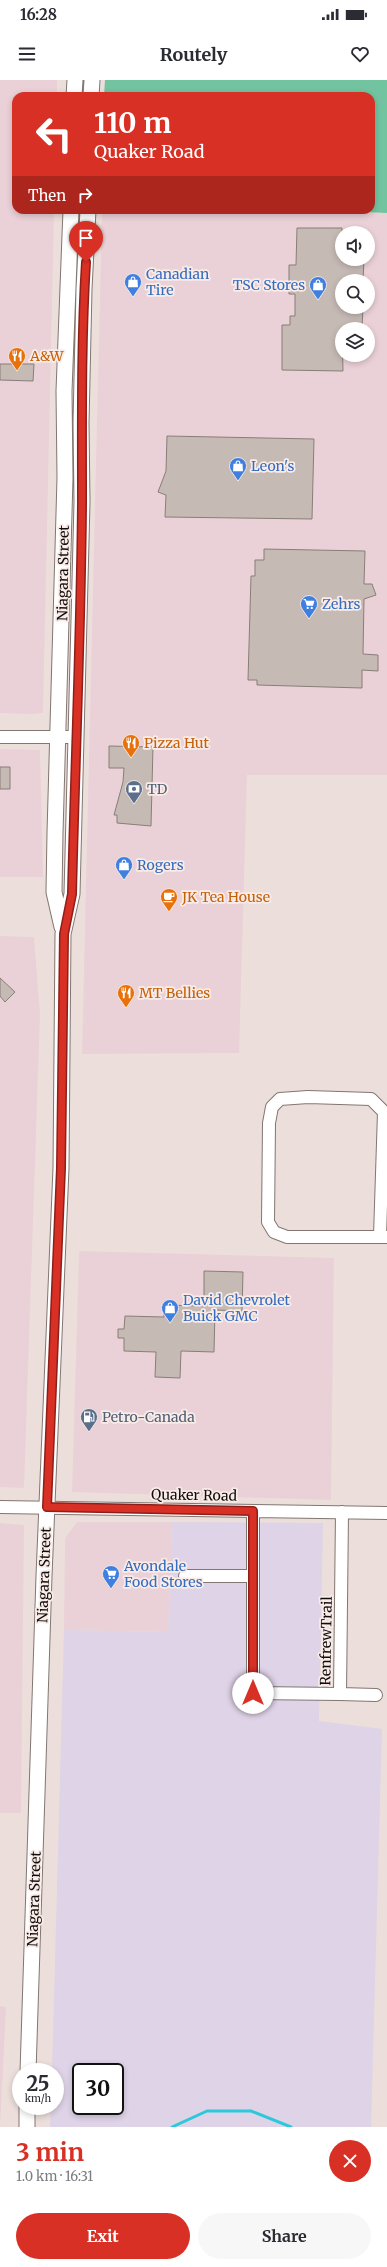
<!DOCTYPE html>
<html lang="en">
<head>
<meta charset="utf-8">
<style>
  :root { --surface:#fff; --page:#f7f7f7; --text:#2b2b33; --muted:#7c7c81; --accent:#d93025 }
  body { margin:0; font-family:Merriweather,serif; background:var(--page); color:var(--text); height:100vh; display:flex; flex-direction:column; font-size:15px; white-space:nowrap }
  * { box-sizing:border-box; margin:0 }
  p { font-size:13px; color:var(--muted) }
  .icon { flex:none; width:22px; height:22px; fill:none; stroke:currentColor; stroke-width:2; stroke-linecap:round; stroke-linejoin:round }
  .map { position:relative; height:2047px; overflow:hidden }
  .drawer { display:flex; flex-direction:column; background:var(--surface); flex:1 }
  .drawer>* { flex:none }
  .top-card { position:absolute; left:12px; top:12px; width:363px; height:122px; border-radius:12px; box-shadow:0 2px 6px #0003; background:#d93025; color:#fff; overflow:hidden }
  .fabs { position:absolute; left:335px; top:146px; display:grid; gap:8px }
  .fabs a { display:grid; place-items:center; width:40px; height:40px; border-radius:50%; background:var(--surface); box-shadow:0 2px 6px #0003; font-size:20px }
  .speed { position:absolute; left:12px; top:1983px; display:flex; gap:8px; font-size:20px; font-weight:700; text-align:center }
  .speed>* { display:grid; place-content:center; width:52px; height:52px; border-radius:50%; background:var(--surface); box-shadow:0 2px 6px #0003; line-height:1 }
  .speed small { font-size:10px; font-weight:400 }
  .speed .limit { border:2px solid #111; border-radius:6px; background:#fff; color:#111 }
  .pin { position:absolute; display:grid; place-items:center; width:34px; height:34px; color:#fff; margin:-41px -17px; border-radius:50% 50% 50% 0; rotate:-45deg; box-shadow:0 0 4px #0007 }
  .pin .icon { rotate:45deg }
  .me { position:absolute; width:44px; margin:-22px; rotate:0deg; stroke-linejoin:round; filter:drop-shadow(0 0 3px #0008) }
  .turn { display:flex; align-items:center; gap:14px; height:84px; padding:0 16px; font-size:18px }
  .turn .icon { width:52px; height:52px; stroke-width:2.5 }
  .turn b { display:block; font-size:28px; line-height:34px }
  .then { display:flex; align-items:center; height:38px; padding:0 16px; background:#0003; gap:8px; font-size:15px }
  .round { display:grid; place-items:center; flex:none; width:42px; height:42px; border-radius:21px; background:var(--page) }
  .summary { display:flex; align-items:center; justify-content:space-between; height:68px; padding:0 16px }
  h1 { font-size:24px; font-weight:700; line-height:30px; color:var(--accent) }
  .cta { display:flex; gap:8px; margin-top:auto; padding:8px 16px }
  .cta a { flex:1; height:46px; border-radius:24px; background:var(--accent); color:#fff; font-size:16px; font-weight:700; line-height:46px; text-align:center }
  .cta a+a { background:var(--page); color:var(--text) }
  .status { display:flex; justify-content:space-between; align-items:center; height:28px; padding:0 20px; background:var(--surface); direction:ltr }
  .status svg { height:11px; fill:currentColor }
  header { display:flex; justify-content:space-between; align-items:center; height:52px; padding:0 16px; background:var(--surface); font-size:18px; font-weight:700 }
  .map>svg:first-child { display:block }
  .commercial { fill:#ead1d7; fill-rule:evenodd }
  .industrial { fill:#dfd3e7; fill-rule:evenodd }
  .green { fill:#72c4a0 }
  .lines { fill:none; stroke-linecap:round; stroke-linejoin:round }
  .stream { stroke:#2cc9db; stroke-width:3 }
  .building { fill:#c6bab5; stroke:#897d79 }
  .minor-casing { stroke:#817672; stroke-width:14 }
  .major-casing { stroke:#817672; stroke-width:17 }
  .minor { stroke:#fff; stroke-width:12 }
  .major { stroke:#fff; stroke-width:15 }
  .route-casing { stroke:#8d1f18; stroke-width:10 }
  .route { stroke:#d93025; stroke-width:7 }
  .labels { text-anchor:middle; stroke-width:3.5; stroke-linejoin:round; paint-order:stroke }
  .shop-label { font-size:14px; fill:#366cbe; stroke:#f9ece8; text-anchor:start }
  .food-label { font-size:14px; fill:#c56008; stroke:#f9ece8; text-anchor:start }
  .street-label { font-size:14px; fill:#100c0a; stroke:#f9ece8 }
  .service-label { font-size:14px; fill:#4e5e75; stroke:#f9ece8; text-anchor:start }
</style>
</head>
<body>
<div class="status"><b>16:28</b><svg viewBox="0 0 49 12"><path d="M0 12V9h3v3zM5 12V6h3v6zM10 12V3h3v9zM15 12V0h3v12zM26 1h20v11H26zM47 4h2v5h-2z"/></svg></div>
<header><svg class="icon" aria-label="menu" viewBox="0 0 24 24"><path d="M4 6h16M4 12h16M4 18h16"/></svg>Routely<svg class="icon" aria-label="heart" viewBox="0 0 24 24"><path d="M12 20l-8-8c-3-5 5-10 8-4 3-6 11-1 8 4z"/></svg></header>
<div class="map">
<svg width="387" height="2047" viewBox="0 0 387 2047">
  <rect width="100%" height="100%" fill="#ecdfdb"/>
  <!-- commercial -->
  <path class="commercial" d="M0 0H57V16H16V130H54L43 633 31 634 0 633Z
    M102 130H317L387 133V695H247L239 973 82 974ZM342 153H368V179H342ZM342 201H368V227H342ZM342 249H368V275H342Z
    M0 669 40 670 43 797H0Z
    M0 856 34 857 40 934 24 1408 0 1407Z
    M79 1171 334 1178 331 1420 72 1412Z
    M77 1442H172L168 1552 64 1550 65 1458Z
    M0 1443 24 1445 21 1733H0Z
    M0 1926 6 1927 0 2047Z"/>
  <!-- industrial -->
  <path class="industrial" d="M172 1442 323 1443 319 1641 382 1649 371 2047H50L51 2026H55V1992H52L64 1550 168 1552ZM81 1992H115V2026H81Z"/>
  <!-- green -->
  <path class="green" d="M105 0H387V133L317 130H371V16H104Z"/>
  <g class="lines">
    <!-- stream -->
    <path class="stream" d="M172 2047 207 2031H251L291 2047"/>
  </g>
  <!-- building -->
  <path class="building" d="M297 148H342V179H364L363 201H342V227H363L362 249H342L343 291 282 290V245H290V236H295V214H289V185H296Z
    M0 284H34L33 301 0 300Z
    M167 356 314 359 312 439 165 437 166 415 158 412 166 391Z
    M264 469 365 471 364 504H372L376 515 364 519 363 574 378 575V591L362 590V608L257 605V600H248L251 496H255V480H264Z
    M109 666 153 667 151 746 117 743V735H114L123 702 124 688H109Z
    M0 687H10V709H0Z
    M0 898 15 912 5 922 0 916Z
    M204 1191 243 1192 242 1231 215 1230 214 1272 181 1271 180 1298 155 1297 156 1272 124 1271V1258H118V1249H124L125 1236 164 1237V1225L204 1226Z"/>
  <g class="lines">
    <defs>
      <path id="minor" d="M0 657H76
        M380 1156 384 1032 371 1019 308 1017 280 1019 272 1027 269 1043 268 1142 274 1152 287 1157H387
        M0 1427 387 1433
        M253 1431V1613L340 1614 342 1432
        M185 1496H252
        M340 1614 376 1615"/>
      <path id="major" d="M74 16 75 0
        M91 16 92 0
        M62 847 54 812 55 753 65 398 64 311 71 130
        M28 1992 44 1496 61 1088 63 854 72 814 82 422 81 343 84 209 88 130
        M27 2047V2026"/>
    </defs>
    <!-- minor casing -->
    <use href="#minor" class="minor-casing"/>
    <!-- major casing -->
    <use href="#major" class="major-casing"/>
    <!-- minor -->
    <use href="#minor" class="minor"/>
    <!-- major -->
    <use href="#major" class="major"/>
  </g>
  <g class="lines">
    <defs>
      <path id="route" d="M86 182C81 262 82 343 82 423 81 553 75 684 72 814L64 854 61 1088 47 1427 253 1431V1613"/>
    </defs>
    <!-- route casing -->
    <use href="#route" class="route-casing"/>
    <!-- route -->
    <use href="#route" class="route"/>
  </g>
  <!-- icons -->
  <defs>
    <symbol id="shop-pin" viewBox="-11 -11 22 30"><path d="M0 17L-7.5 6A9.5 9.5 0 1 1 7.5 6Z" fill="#3f7fe0" stroke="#f9ece8"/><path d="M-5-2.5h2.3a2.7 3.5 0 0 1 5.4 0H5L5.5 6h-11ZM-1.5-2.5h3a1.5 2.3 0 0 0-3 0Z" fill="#fff"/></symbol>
    <symbol id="restaurant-pin" viewBox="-11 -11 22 30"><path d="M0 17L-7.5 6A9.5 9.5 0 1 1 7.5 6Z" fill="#e8710a" stroke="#f9ece8"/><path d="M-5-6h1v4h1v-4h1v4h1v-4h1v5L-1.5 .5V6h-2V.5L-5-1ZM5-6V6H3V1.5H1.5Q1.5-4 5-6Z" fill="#fff"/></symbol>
    <symbol id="supermarket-pin" viewBox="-11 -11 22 30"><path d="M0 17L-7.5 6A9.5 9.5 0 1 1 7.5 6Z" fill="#3f7fe0" stroke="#f9ece8"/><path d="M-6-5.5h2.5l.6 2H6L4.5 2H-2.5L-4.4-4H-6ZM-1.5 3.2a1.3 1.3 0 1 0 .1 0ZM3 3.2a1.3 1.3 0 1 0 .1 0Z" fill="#fff"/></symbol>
    <symbol id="bank-pin" viewBox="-11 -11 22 30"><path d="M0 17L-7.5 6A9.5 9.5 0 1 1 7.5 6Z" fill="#5c6f8a" stroke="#f9ece8"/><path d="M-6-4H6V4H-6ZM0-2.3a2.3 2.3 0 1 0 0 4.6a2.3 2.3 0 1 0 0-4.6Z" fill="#fff"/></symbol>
    <symbol id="cafe-pin" viewBox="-11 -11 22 30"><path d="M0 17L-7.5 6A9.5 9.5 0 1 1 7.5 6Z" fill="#e8710a" stroke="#f9ece8"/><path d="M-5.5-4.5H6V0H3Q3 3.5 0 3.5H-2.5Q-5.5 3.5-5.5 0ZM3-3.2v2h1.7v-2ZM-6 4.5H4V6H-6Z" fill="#fff"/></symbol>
    <symbol id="fuel-pin" viewBox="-11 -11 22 30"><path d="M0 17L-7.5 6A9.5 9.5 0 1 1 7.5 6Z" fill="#5c6f8a" stroke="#f9ece8"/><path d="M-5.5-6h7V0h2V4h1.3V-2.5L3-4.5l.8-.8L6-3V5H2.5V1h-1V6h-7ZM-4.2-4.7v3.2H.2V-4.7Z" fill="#fff"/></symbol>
  </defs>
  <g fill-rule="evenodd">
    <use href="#shop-pin" x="123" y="192" width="20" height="27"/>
    <use href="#shop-pin" x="308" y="195" width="20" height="27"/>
    <use href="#restaurant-pin" x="7" y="266" width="20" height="27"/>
    <use href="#shop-pin" x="228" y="376" width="20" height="27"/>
    <use href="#supermarket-pin" x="299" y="514" width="20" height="27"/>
    <use href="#restaurant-pin" x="121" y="653" width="20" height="27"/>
    <use href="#bank-pin" x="124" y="699" width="20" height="27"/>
    <use href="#shop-pin" x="114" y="775" width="20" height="27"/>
    <use href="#cafe-pin" x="159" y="807" width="20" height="27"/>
    <use href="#restaurant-pin" x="116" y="903" width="20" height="27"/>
    <use href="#shop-pin" x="160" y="1218" width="20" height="27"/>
    <use href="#fuel-pin" x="79" y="1327" width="20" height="27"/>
    <use href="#supermarket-pin" x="101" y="1484" width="20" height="27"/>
  </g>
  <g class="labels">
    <!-- shop labels -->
    <g class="shop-label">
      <text x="146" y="199">Canadian<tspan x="146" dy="16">Tire</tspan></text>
      <text x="305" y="210" text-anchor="end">TSC Stores</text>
      <text x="251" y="391">Leon's</text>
      <text x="322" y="529">Zehrs</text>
      <text x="137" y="790">Rogers</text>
      <text x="183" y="1225">David Chevrolet<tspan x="183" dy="16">Buick GMC</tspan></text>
      <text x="124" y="1491">Avondale<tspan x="124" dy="16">Food Stores</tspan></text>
    </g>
    <!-- food labels -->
    <g class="food-label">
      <text x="30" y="281">A&amp;W</text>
      <text x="144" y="668">Pizza Hut</text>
      <text x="182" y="822">JK Tea House</text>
      <text x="139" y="918">MT Bellies</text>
    </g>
    <!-- street labels -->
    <g class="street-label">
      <text transform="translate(63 493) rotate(-89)" y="5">Niagara Street</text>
      <text transform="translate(194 1415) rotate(1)" y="5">Quaker Road</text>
      <text transform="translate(44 1495) rotate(-88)" y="5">Niagara Street</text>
      <text transform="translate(326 1561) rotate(-89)" y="5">RenfrewTrail</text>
      <text transform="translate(34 1819) rotate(-88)" y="5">Niagara Street</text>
    </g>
    <!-- service labels -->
    <g class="service-label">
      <text x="147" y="714">TD</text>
      <text x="102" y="1342">Petro-Canada</text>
    </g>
  </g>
</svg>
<div class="fabs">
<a><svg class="icon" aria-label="sound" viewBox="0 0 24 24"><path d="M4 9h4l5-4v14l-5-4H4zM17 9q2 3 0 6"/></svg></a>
<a><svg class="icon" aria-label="search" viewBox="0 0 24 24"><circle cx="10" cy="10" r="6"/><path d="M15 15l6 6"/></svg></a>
<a><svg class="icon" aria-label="layers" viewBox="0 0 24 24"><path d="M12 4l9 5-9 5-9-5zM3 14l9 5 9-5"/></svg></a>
</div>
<div class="speed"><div>25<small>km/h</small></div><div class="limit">30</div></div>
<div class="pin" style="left:86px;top:182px;background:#d93025"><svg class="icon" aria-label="arrive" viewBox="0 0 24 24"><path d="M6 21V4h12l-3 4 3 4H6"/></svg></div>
<svg class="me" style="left:253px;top:1613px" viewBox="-20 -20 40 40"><circle r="19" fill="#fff"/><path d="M0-13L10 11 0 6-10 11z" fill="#d93025"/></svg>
<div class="top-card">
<div class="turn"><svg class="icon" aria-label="left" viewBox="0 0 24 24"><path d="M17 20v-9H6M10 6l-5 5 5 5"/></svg><div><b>110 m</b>Quaker Road</div></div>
<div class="then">Then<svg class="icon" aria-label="right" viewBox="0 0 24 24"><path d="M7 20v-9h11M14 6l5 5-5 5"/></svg></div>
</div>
</div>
<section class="drawer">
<div class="summary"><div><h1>3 min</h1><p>1.0 km · 16:31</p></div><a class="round" style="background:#d93025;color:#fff"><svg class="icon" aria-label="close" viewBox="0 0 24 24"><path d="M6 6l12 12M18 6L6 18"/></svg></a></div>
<div class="cta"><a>Exit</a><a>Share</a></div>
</section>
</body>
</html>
